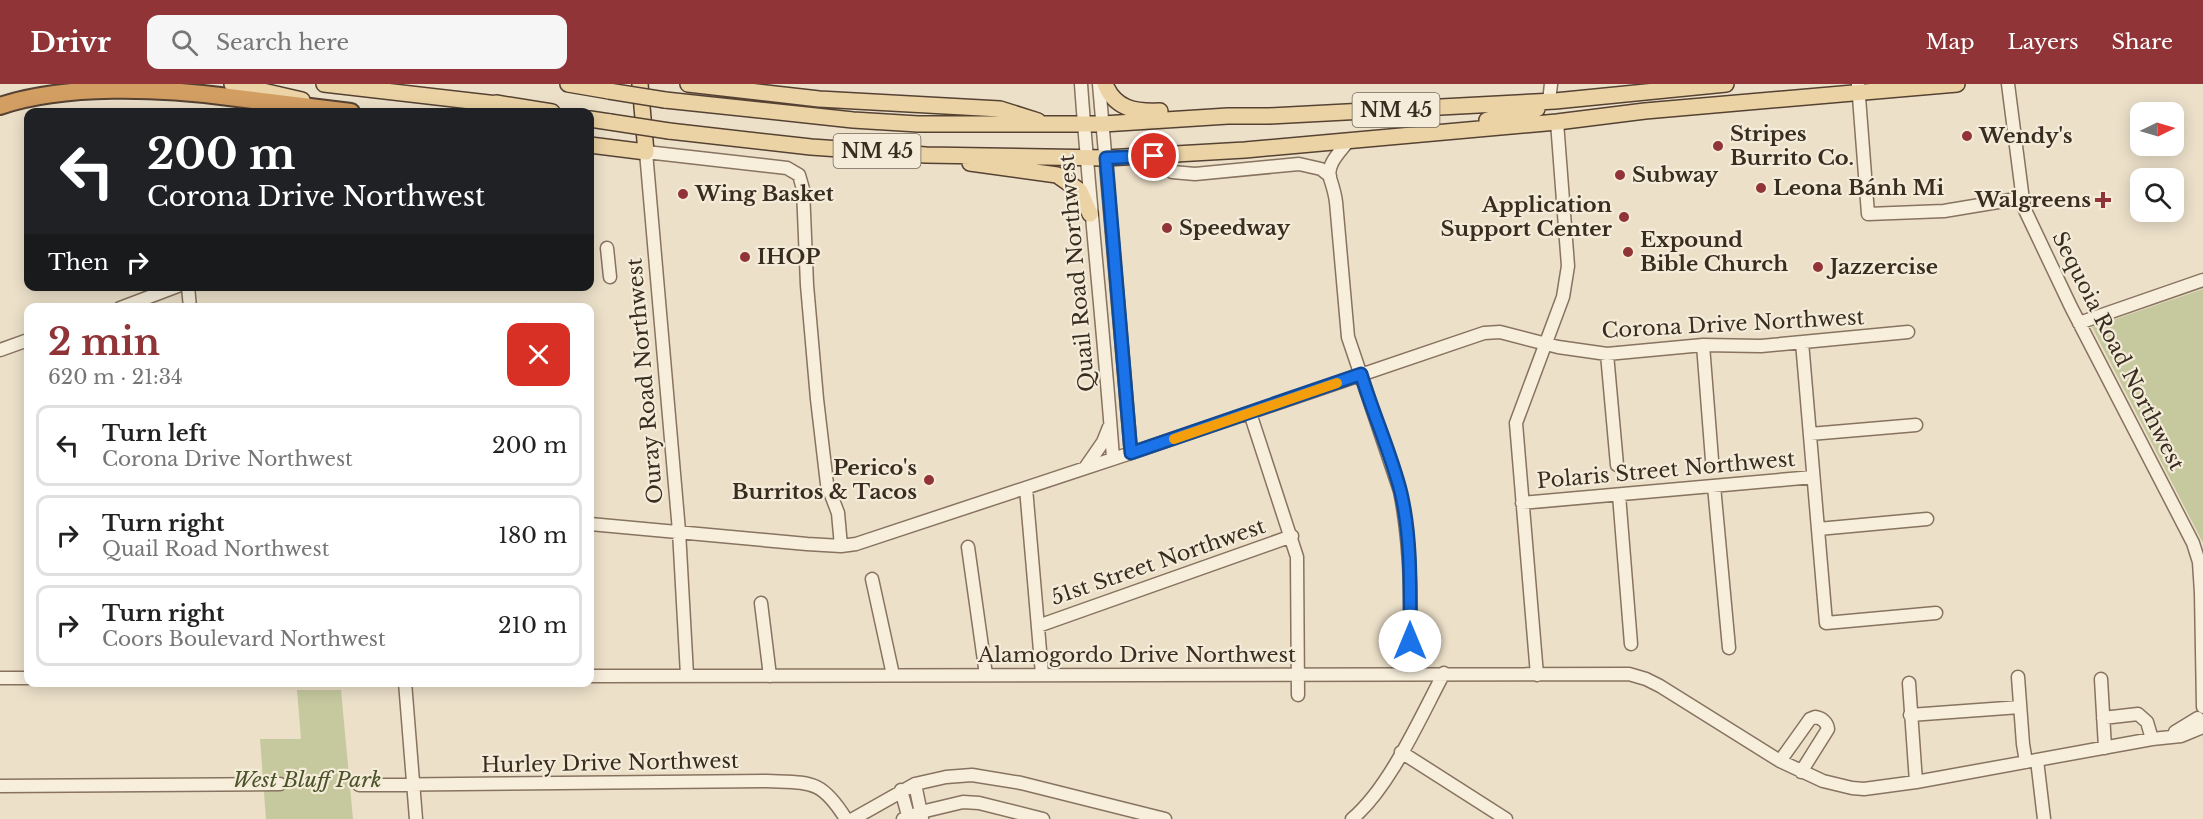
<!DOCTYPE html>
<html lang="en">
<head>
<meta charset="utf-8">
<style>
  :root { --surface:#fff; --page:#f6f6f6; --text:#222; --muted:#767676; --line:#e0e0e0; --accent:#913437 }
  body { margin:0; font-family:"Libre Baskerville",serif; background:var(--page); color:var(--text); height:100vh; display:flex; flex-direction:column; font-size:22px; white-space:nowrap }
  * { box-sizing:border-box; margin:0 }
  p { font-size:20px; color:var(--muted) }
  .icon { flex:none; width:33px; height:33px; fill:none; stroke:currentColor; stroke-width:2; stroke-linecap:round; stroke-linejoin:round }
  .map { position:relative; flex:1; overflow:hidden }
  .drawer { position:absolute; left:24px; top:219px; width:570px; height:384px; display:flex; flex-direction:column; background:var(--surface); border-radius:12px; box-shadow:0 3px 15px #0003 }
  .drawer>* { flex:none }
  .top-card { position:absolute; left:24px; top:24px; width:570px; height:183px; border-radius:12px; box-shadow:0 3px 15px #0003; background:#202124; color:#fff; overflow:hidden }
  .needle { width:39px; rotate:85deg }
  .fabs { position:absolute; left:2130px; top:18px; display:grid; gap:12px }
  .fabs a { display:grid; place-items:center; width:54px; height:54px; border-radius:12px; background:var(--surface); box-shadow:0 3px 15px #0003; font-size:30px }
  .pin { position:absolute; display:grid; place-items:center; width:51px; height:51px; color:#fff; margin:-26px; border:3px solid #fff; border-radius:50%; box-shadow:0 2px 6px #0007 }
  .me { position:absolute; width:66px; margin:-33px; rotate:0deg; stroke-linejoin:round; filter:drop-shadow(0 0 4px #0008) }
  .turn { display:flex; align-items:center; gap:21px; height:126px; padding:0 24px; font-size:27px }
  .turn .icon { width:78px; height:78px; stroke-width:2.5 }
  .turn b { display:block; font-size:42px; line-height:51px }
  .then { display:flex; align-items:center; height:57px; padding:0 24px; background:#0003; gap:12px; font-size:22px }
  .round { display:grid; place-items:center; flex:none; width:63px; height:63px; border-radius:12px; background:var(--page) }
  .headline { display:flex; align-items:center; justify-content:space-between; height:102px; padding:0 24px }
  h1 { font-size:36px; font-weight:800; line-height:45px; color:var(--accent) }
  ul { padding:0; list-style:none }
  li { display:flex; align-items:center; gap:18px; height:81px; margin:0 12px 9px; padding:0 12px; border:3px solid var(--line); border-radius:12px }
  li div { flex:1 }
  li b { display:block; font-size:22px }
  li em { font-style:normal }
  header { display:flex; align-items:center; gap:36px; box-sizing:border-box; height:84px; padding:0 30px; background:var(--accent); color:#fff }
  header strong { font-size:28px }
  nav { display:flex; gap:33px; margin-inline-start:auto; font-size:21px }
  .search { width:420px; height:54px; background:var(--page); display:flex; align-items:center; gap:15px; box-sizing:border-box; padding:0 21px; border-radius:12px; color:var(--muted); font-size:22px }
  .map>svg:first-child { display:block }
  .green { fill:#c6c99e }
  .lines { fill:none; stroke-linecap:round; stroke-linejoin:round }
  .minor-casing { stroke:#87735f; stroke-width:15 }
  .major-casing { stroke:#554233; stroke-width:18 }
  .highway-casing { stroke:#554233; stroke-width:20 }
  .minor { stroke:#f7eedc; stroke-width:12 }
  .major { stroke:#ebd3a5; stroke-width:15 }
  .highway { stroke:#d39e62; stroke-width:16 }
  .major-bridge-casing { stroke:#554233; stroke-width:18; stroke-linecap:butt }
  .major-bridge { stroke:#ebd3a5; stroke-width:15 }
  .route-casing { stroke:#114b97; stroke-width:15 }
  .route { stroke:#1a73e8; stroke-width:10 }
  .slow { stroke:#f59e0b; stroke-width:10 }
  .poi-dot { fill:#913437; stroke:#f4ebd8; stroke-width:2 }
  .labels { text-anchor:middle; stroke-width:4.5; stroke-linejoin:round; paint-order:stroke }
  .shield { fill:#f4ebd8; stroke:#716558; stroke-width:1.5 }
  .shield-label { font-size:20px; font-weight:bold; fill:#392c21 }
  .poi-label { font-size:21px; font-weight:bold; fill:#392c21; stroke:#f4ebd8; text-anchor:start }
  .street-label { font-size:21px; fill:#392c21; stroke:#f4ebd8 }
  .park-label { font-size:21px; font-style:italic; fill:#4a532a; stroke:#f4ebd8 }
</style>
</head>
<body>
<header>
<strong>Drivr</strong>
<div class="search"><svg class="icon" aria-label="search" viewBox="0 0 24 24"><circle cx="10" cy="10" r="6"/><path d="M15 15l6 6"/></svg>Search here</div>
<nav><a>Map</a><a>Layers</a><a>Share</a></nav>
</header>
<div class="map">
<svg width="2203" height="735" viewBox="0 0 2203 735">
  <rect width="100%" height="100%" fill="#ece0c9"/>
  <!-- green -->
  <path class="green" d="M2203 205V459L2092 243Z
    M297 606H341L353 735H266L260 655H301Z"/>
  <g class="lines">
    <defs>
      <path id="minor" d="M1081 0C1090 125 1104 249 1113 374
        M1099 0 1131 369
        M1858 0 1868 130 1944 127 2022 114
        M2008 0 2024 124 2071 223 2193 459 2199 478 2201 509 2203 623
        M1549 17 1551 0
        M1349 56C1341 67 1326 80 1330 94 1333 103 1335 109 1336 118L1348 253 1400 407C1412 466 1411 528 1410 589
        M1154 72 1172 88 1195 90 1299 80 1321 85 1330 92
        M607 164 610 193
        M188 202 190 224
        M120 224 178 202
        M2079 239 2203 196
        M1802 258 1826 539 1936 529
        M1703 261 1712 376
        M0 266 28 256
        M1607 270 1617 381
        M1250 329 1297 473 1298 611
        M1810 350 1916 341
        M1085 384 1103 358 1109 343
        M1714 402 1729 564
        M1026 404 1042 590
        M1619 411 1631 560
        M1522 419 1813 393
        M590 440 807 460 841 462 856 460 1131 369 1484 249 1500 248 1558 263 1607 270 1703 261 1761 262 1908 248
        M1818 445 1927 435
        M968 463 986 591
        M872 495 893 591
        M761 519 770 592
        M1038 542 1292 452
        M687 591 679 447 646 68 787 84 799 91 803 105 807 201 817 315 827 400 838 429 841 462
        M1537 591 1516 339 1563 213 1568 182 1557 38
        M590 592 1629 590 1646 595 1660 602 1780 677 1823 697 1852 704 1864 705 1916 698 2152 655 2181 652 2203 643
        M2018 593 2023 660 2026 678
        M0 594H28
        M2101 595 2105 664
        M405 598 416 735
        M1909 599 1916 698
        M1910 631 2020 623
        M2103 634 2138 630 2147 638 2152 655
        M2175 648 2198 634
        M1401 668 1506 735
        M2037 676 2044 735
        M1780 677 1810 635 1815 633C1822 634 1827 638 1828 645L1801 688
        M915 700 922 734
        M359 701 767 697C811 699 821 695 846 735
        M0 702 280 700
        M901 706 909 735
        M853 735 915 700 946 693 972 691 1021 699 1165 735
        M903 735 921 728 963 718 979 719 1043 735
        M1352 735C1390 703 1420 634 1444 589"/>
      <path id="major" d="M232 0 302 16
        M324 0 506 21
        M568 0 609 7
        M688 0 819 15 1000 25 1038 37
        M1105 0C1115 25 1135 28 1160 27
        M665 16 853 36 918 40H1103L1228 32H1269L1555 17 1726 0
        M496 19 552 28
        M590 35 610 38
        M1487 36 1537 25
        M669 47 811 63 926 71 1106 74 1245 66 1557 38 1645 27 1957 0
        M590 61 646 68 640 0
        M970 79 1057 91 1080 107 1090 130"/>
      <path id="highway" d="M0 22C65 0 160 4 229 13 270 18 311 23 351 28"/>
    </defs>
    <!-- minor casing -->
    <use href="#minor" class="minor-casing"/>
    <!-- major casing -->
    <use href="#major" class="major-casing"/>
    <!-- highway casing -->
    <use href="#highway" class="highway-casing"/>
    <!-- minor -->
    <use href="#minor" class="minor"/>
    <!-- major -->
    <use href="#major" class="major"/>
    <!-- highway -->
    <use href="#highway" class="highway"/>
    <defs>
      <path id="major-bridge" d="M609 7 665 16
        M610 38 669 47"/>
    </defs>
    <!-- major-bridge casing -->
    <use href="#major-bridge" class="major-bridge-casing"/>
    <!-- major-bridge -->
    <use href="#major-bridge" class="major-bridge"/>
  </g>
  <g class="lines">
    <defs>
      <path id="route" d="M1154 72 1106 74 1131 369 1361 290C1373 330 1391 369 1401 409 1412 456 1410 508 1410 557"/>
    </defs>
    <!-- route casing -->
    <use href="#route" class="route-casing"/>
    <!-- route -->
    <use href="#route" class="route"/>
    <!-- slow -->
    <path class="slow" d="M1174 355 1337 299"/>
  </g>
  <!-- markers -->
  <g class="poi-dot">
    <circle cx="1967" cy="52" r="6"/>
    <circle cx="1718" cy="62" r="6"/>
    <circle cx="1620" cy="91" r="6"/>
    <circle cx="1761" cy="104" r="6"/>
    <circle cx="683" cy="110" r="6"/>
    <path d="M2100 107h6v6h6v6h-6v6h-6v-6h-6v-6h6z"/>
    <circle cx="1624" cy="133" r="6"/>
    <circle cx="1167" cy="144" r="6"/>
    <circle cx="1628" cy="168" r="6"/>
    <circle cx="745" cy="173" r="6"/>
    <circle cx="1818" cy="183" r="6"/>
    <circle cx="929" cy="396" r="6"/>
  </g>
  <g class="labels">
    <!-- shield labels -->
    <g class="shield">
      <rect x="1352.5" y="9" width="87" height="34" rx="4.5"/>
      <rect x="833.5" y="50" width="87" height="34" rx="4.5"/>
    </g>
    <g class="shield-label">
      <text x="1396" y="33">NM 45</text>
      <text x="877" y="74">NM 45</text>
    </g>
    <!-- poi labels -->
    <g class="poi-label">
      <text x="1730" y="57">Stripes<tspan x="1730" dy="24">Burrito Co.</tspan></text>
      <text x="1979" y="59">Wendy's</text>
      <text x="1632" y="98">Subway</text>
      <text x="1773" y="111">Leona Bánh Mi</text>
      <text x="695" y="117">Wing Basket</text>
      <text x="2091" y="123" text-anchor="end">Walgreens</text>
      <text x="1612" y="128" text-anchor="end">Application<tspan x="1612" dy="24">Support Center</tspan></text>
      <text x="1179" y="151">Speedway</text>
      <text x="1640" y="163">Expound<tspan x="1640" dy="24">Bible Church</tspan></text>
      <text x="757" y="180">IHOP</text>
      <text x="1830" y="190">Jazzercise</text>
      <text x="917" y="391" text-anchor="end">Perico's<tspan x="917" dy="24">Burritos &amp; Tacos</tspan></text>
    </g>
    <!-- street labels -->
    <g class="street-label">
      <text transform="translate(1077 189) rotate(-95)" y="7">Quail Road Northwest</text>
      <text transform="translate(1733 240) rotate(-3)" y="7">Corona Drive Northwest</text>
      <text transform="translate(2118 267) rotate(63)" y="7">Sequoia Road Northwest</text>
      <text transform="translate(645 297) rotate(-95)" y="7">Ouray Road Northwest</text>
      <text transform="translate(1666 386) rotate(-5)" y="7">Polaris Street Northwest</text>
      <text transform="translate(1158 478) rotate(-19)" y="7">51st Street Northwest</text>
      <text x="1137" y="578">Alamogordo Drive Northwest</text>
      <text transform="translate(610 679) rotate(-1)" y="7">Hurley Drive Northwest</text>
    </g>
    <!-- park labels -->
    <g class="park-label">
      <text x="307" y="703">West Bluff Park</text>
    </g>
  </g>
</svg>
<div class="fabs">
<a><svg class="needle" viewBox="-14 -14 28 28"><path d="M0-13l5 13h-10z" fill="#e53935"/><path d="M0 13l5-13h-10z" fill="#767676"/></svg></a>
<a><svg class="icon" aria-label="search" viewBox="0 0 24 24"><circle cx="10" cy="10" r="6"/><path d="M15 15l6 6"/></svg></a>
</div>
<div class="pin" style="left:1154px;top:72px;background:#d93025"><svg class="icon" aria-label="arrive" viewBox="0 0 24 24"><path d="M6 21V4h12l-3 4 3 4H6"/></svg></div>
<svg class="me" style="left:1410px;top:557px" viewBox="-20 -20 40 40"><circle r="19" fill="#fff"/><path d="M0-13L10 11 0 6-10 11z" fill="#1a73e8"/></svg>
<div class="top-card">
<div class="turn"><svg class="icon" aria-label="left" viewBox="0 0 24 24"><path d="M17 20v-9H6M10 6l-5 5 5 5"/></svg><div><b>200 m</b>Corona Drive Northwest</div></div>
<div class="then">Then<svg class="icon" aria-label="right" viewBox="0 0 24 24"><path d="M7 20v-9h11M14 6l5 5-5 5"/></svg></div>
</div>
<section class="drawer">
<div class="headline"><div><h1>2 min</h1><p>620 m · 21:34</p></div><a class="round" style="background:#d93025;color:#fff"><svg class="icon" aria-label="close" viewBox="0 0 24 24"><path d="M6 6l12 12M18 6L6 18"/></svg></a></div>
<ul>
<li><svg class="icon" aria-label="left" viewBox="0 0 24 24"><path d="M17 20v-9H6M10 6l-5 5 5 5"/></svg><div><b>Turn left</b><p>Corona Drive Northwest</p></div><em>200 m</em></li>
<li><svg class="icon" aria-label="right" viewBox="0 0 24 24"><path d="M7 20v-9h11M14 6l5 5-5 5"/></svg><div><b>Turn right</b><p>Quail Road Northwest</p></div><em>180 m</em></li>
<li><svg class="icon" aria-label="right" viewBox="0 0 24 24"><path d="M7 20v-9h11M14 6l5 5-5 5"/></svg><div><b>Turn right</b><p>Coors Boulevard Northwest</p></div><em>210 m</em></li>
</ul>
</section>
</div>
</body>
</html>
